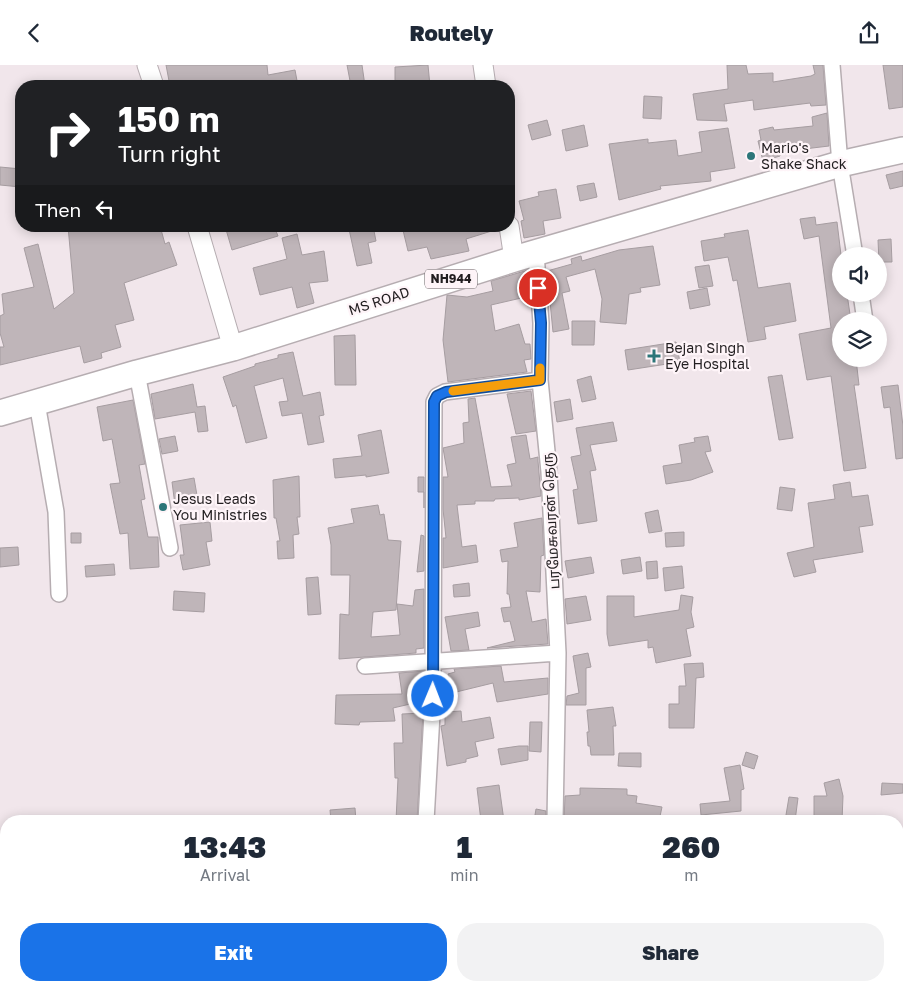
<!DOCTYPE html>
<html lang="en">
<head>
<meta charset="utf-8">
<style>
  :root { --surface:#fff; --page:#f2f2f3; --text:#1f2937; --muted:#747a83; --accent:#1a73e8 }
  body { margin:0; font-family:"Golos Text","Noto Sans Tamil",sans-serif; background:var(--page); color:var(--text); height:100vh; display:flex; flex-direction:column; font-size:19px; white-space:nowrap }
  * { box-sizing:border-box; margin:0 }
  p { font-size:16px; color:var(--muted) }
  .icon { flex:none; width:28px; height:28px; fill:none; stroke:currentColor; stroke-width:2; stroke-linecap:round; stroke-linejoin:round }
  .map { position:relative; flex:1; overflow:hidden }
  .sheet { position:absolute; left:0px; top:750px; width:904px; height:176px; display:flex; flex-direction:column; background:var(--surface); border-radius:20px 20px 0 0; box-shadow:0 2px 12px #0003 }
  .sheet>* { flex:none }
  .hud { position:absolute; left:15px; top:15px; width:500px; height:152px; border-radius:20px; box-shadow:0 2px 12px #0003; background:#202124; color:#fff; overflow:hidden }
  .fabs { position:absolute; left:832px; top:182px; display:grid; gap:10px }
  .fabs a { display:grid; place-items:center; width:55px; height:55px; border-radius:50%; background:var(--surface); box-shadow:0 2px 12px #0003; font-size:25px }
  .pin { position:absolute; display:grid; place-items:center; width:42px; height:42px; color:#fff; margin:-21px; border:2px solid #fff; border-radius:50%; box-shadow:0 1px 5px #0007 }
  .me { position:absolute; width:55px; margin:-28px; rotate:1deg; stroke-linejoin:round; filter:drop-shadow(0 0 4px #0008) }
  .turn { display:flex; align-items:center; gap:18px; height:105px; padding:0 20px; font-size:22px }
  .turn .icon { width:65px; height:65px; stroke-width:2.5 }
  .turn b { display:block; font-size:35px; line-height:42px }
  .then { display:flex; align-items:center; height:48px; padding:0 20px; background:#0003; gap:10px; font-size:19px }
  .eta { display:flex; justify-content:space-evenly; align-items:center; height:85px; text-align:center }
  .eta b { font-size:30px; font-weight:800; line-height:35px }
  .cta { display:flex; gap:10px; margin-top:auto; padding:10px 20px }
  .cta a { flex:1; height:58px; border-radius:20px; background:var(--accent); color:#fff; font-size:20px; font-weight:800; line-height:58px; text-align:center }
  .cta a+a { background:var(--page); color:var(--text) }
  header { display:flex; justify-content:space-between; align-items:center; height:65px; padding:0 20px; background:var(--surface); font-size:22px; font-weight:800 }
  .map>svg:first-child { display:block }
  .building { fill:#bfb5b9; stroke:#a69da1 }
  .lines { fill:none; stroke-linecap:round; stroke-linejoin:round }
  .minor-casing { stroke:#b6adb1; stroke-width:18 }
  .tertiary-casing { stroke:#b6adb1; stroke-width:21 }
  .trunk-casing { stroke:#b6adb1; stroke-width:28 }
  .minor { stroke:#fff; stroke-width:15 }
  .tertiary { stroke:#fff; stroke-width:19 }
  .trunk { stroke:#fff; stroke-width:25 }
  .route-casing { stroke:#114b97; stroke-width:12 }
  .route { stroke:#1a73e8; stroke-width:9 }
  .slow { stroke:#f59e0b; stroke-width:9 }
  .poi-dot { fill:#2c7679; stroke:#fef4f8; stroke-width:2 }
  .labels { text-anchor:middle; stroke-width:4.5; stroke-linejoin:round; paint-order:stroke }
  .shield { fill:#fef4f8; stroke:#645e61; stroke-width:1 }
  .shield-label { font-size:12px; font-weight:bold; fill:#221e20 }
  .poi-label { font-size:14px; fill:#221e20; stroke:#fef4f8; text-anchor:start }
  .street-label { font-size:14px; fill:#221e20; stroke:#fef4f8 }
</style>
</head>
<body>
<header><svg class="icon" aria-label="back" viewBox="0 0 24 24"><path d="M15 5l-7 7 7 7"/></svg>Routely<svg class="icon" aria-label="share" viewBox="0 0 24 24"><path d="M12 15V3M7 8l5-5 5 5M5 13v7h14v-7"/></svg></header>
<div class="map">
<svg width="903" height="926" viewBox="0 0 903 926">
  <rect width="100%" height="100%" fill="#f1e6eb"/>
  <!-- building -->
  <path class="building" d="M166 0H267L268 10 295 5 298 21H170Z
    M347 0H362L365 21H351Z
    M428 0 430 21H395V2Z
    M727 0H746L748 9 773 8V17L811 11 815 9 813 0H823L826 40 811 41 810 38 754 45 753 35 724 39 727 56 697 55 693 29 728 24Z
    M883 0H903V42L889 44Z
    M644 31 662 32 661 54 643 53Z
    M827 48 829 81 779 87 780 91 763 96 758 76 761 75 759 65 773 62 774 65 813 61 812 52Z
    M547 55 551 70 532 75 528 60Z
    M584 60 588 81 566 86 562 65Z
    M728 63 735 103 710 107 711 116 660 121 661 124 619 135 609 79 648 74V78L676 75 678 91 702 87 699 67Z
    M0 102 21 104V122L0 120Z
    M903 106V121L890 124 886 110Z
    M594 118 597 132 580 136 577 121Z
    M556 124 561 153 543 156 545 169 524 173 521 156 524 155 519 136 539 131 538 127Z
    M815 152 816 160 837 157 841 190V229H847L851 256H841V294H856L859 320H854L866 403 844 406 831 311 807 315 799 269 831 263 819 171 804 174 800 154Z
    M68 161H160L165 179 169 177 177 200 124 218 134 255 115 260 121 282 101 288 102 293 84 298 80 281 0 300V282H4L0 268V251L4 249 2 229 34 222 24 183 38 179 54 244 74 228Z
    M225 161H274L278 171 232 185Z
    M363 161H373L376 176 368 178 372 198 357 201 349 164Z
    M402 161H498V164L466 174 469 186 431 194 427 182 408 186Z
    M748 165 758 223 790 218 796 256 764 262 766 274 748 277 737 215 733 216 728 192 704 196 701 176 725 172 724 169Z
    M297 169 302 190 324 186 328 216 309 218 314 238 297 243 292 222 260 230 253 203 287 194 282 173Z
    M891 174 892 197H879L878 175Z
    M653 181 660 220 640 223 641 227 629 229 626 259 600 257 602 234 595 204 566 212 570 226 562 228 569 264 553 267 547 206 572 199 571 194 581 191 582 196 619 185Z
    M709 200 713 221 699 223 695 202Z
    M528 205 530 231 491 240 495 266 519 259 525 279H530L531 294 524 295 527 307 448 317 443 275 447 230 467 232 493 226 491 216Z
    M707 223 710 240 690 244 687 227Z
    M572 256H595L594 280H572Z
    M355 270 356 320H335L334 271Z
    M676 277 680 297 628 305 625 285Z
    M293 287 303 331 320 327 324 350 319 351 324 377 308 380 302 348 282 351 279 337 288 336 283 313 254 321 267 373 246 378 236 340 233 342 223 312 255 301V299L278 293V290Z
    M782 310 793 373 779 375 768 312Z
    M591 311 596 334 582 337 577 315Z
    M193 319 197 342 205 341 208 366 198 367 195 347 155 354 151 329Z
    M898 320 903 361V393L896 394 890 342 884 343 881 322Z
    M531 326 536 366 516 369 507 329Z
    M475 333 491 422 512 421 507 400 516 398 511 372 526 370 530 394 538 392V396L541 431 519 435V433L495 434 494 436H475V439L457 440 462 482 476 480 478 497 443 503V473H446L443 444V412H448L443 383 464 378 463 358 469 357 468 334Z
    M570 334 573 354 557 357 554 337Z
    M133 335 145 399 139 400 145 434 141 435 148 472H158L159 502 130 504 128 468 120 469 110 419 120 418 112 374 103 376 97 342Z
    M613 357 617 376 590 380 596 405 590 406 597 456 578 459 573 425 578 424 571 392 581 390 576 363Z
    M381 365 389 408 366 412V410L335 413 333 394 362 391 358 370Z
    M175 371 178 386 162 389 159 374Z
    M708 371 711 386 705 387 713 407 691 415 666 419 663 401 682 398 679 380 695 377 694 373Z
    M299 411 300 452H297L299 469 293 470 294 493 278 494 277 476H280L276 453H274L273 415Z
    M418 412H424V443V427H418Z
    M194 413 198 436 175 440 172 417Z
    M850 417 852 432 868 430 873 460 859 462 863 487 813 495 816 507 794 512 787 488 814 482 808 438 835 434 833 420Z
    M780 422 795 424 792 446 777 444Z
    M378 440 380 450 384 449 388 475 401 476 396 545 373 547 371 572 400 570 397 539 413 541 415 525 424 524V583L416 584V588L339 594 340 549 349 550 350 510H331V480L328 463 354 458 351 444Z
    M658 445 662 466 649 468 645 448Z
    M542 453 544 490 541 491 540 527 526 526 532 557 546 554 548 579 487 583 515 576 510 556 504 557 501 543 511 542 509 529H507L508 496 502 497 500 485 518 482 514 458Z
    M210 457 212 476 206 477 210 500 183 505 180 490H184L180 460Z
    M684 467V481L666 482 665 468Z
    M71 468H81V478H71Z
    M421 470 424 471V506L417 507Z
    M18 482 19 500 0 502V483Z
    M591 492 594 508 568 513 565 496Z
    M640 492 642 506 623 509 621 495Z
    M657 496 658 513 647 514 646 497Z
    M114 499 115 510 86 512 85 501Z
    M682 501 684 523 665 526 663 503Z
    M318 512 321 549 308 550 306 513Z
    M469 518 470 531 454 532 453 520Z
    M174 526 205 528 204 547 173 545Z
    M681 530 693 532 691 547 694 562 686 564 691 591 656 598 653 582 648 583V575L609 581 607 569V531H634V552L679 545Z
    M586 531 591 555 567 559 565 534Z
    M478 547 480 561 465 564 469 585 451 586 445 552Z
    M588 588 591 602 586 603V640H566L567 631 579 628 573 591Z
    M703 598 704 612 696 613 694 663H669V639H679V621H686L684 599Z
    M501 601 504 617 548 613V629L497 637 493 618 452 628 448 609 455 607 454 604Z
    M424 606 423 636 393 643 395 656 360 657 359 660 335 659 336 630 402 629 399 608Z
    M613 642 616 661H613L614 690H591L590 681H588L587 667H589L587 645Z
    M461 646 462 657 490 652 494 673 475 677 478 691 466 694V697L447 701 441 661 445 660V647Z
    M423 648 417 756H396L398 713H395L394 678H403L402 649Z
    M530 657H542L541 687 529 686Z
    M519 681H528V695L501 700 498 684Z
    M746 687 758 691 754 704 742 700Z
    M619 688H641V702L618 701Z
    M740 700 744 724 741 725V746L701 750 700 739 730 736 724 703Z
    M839 714 843 731 842 756H814V731H827L824 718Z
    M882 718 903 719V728L881 730Z
    M499 720 504 756H481L477 723Z
    M580 723 627 724V730L637 731 636 738 662 742 659 756H564L565 731 580 730Z
    M789 732 798 733 795 756H785Z
    M355 743 356 756H331L330 745Z
    M536 744 546 746V756H534Z"/>
  <g class="lines">
    <defs>
      <path id="minor" d="M832 0 840 99 855 191
        M536 188 541 258 540 315 549 407 558 588 555 756
        M861 229 865 256
        M137 308 170 483
        M37 338 56 447 59 529
        M365 601 558 588
        M426 756 433 631 434 337 437 331 445 327 540 315
        M898 815H903
        M898 879 903 855
        M626 920 661 926
        M340 926 343 920
        M410 926V920
        M492 926 493 920
        M729 926 730 920
        M887 926 888 920"/>
      <path id="tertiary" d="M147 0 154 21
        M483 0 486 21
        M197 161 233 283
        M509 161 514 194"/>
      <path id="trunk" d="M0 348 137 308 233 283 514 194 840 99 903 85"/>
    </defs>
    <!-- minor casing -->
    <use href="#minor" class="minor-casing"/>
    <!-- tertiary casing -->
    <use href="#tertiary" class="tertiary-casing"/>
    <!-- trunk casing -->
    <use href="#trunk" class="trunk-casing"/>
    <!-- minor -->
    <use href="#minor" class="minor"/>
    <!-- tertiary -->
    <use href="#tertiary" class="tertiary"/>
    <!-- trunk -->
    <use href="#trunk" class="trunk"/>
  </g>
  <g class="lines">
    <defs>
      <path id="route" d="M433 631 434 337 437 331 446 327 540 315 541 258 538 223"/>
    </defs>
    <!-- route casing -->
    <use href="#route" class="route-casing"/>
    <!-- route -->
    <use href="#route" class="route"/>
    <!-- slow -->
    <path class="slow" d="M453 326 540 315V303"/>
  </g>
  <!-- markers -->
  <g class="poi-dot">
    <circle cx="751" cy="91" r="5"/>
    <path d="M651.5 283.5h5v5h5v5h-5v5h-5v-5h-5v-5h5z"/>
    <circle cx="163" cy="442" r="5"/>
  </g>
  <g class="labels">
    <!-- shield labels -->
    <rect class="shield" x="425" y="204.5" width="52" height="19" rx="4"/>
    <g class="shield-label">
      <text x="451" y="218">NH944</text>
    </g>
    <!-- poi labels -->
    <g class="poi-label">
      <text x="761" y="88">Mario's<tspan x="761" dy="16">Shake Shack</tspan></text>
      <text x="665" y="288">Bejan Singh<tspan x="665" dy="16">Eye Hospital</tspan></text>
      <text x="173" y="439">Jesus Leads<tspan x="173" dy="16">You Ministries</tspan></text>
    </g>
    <!-- street labels -->
    <g class="street-label">
      <text transform="translate(379 236) rotate(-18)" y="5">MS ROAD</text>
      <text transform="translate(551 456) rotate(-93)" y="5">பரமேசுவரன் தெரு</text>
    </g>
  </g>
</svg>
<div class="fabs">
<a><svg class="icon" aria-label="sound" viewBox="0 0 24 24"><path d="M4 9h4l5-4v14l-5-4H4zM17 9q2 3 0 6"/></svg></a>
<a><svg class="icon" aria-label="layers" viewBox="0 0 24 24"><path d="M12 4l9 5-9 5-9-5zM3 14l9 5 9-5"/></svg></a>
</div>
<div class="pin" style="left:538px;top:223px;background:#d93025"><svg class="icon" aria-label="arrive" viewBox="0 0 24 24"><path d="M6 21V4h12l-3 4 3 4H6"/></svg></div>
<svg class="me" style="left:433px;top:631px" viewBox="-20 -20 40 40"><circle r="17" fill="#1a73e8" stroke="#fff" stroke-width="3"/><path d="M0-11L8 9 0 5-8 9z" fill="#fff"/></svg>
<div class="hud">
<div class="turn"><svg class="icon" aria-label="right" viewBox="0 0 24 24"><path d="M7 20v-9h11M14 6l5 5-5 5"/></svg><div><b>150 m</b>Turn right</div></div>
<div class="then">Then<svg class="icon" aria-label="left" viewBox="0 0 24 24"><path d="M17 20v-9H6M10 6l-5 5 5 5"/></svg></div>
</div>
<section class="sheet">
<div class="eta">
<div><b>13:43</b><p>Arrival</p></div>
<div><b>1</b><p>min</p></div>
<div><b>260</b><p>m</p></div>
</div>
<div class="cta"><a>Exit</a><a>Share</a></div>
</section>
</div>
</body>
</html>
